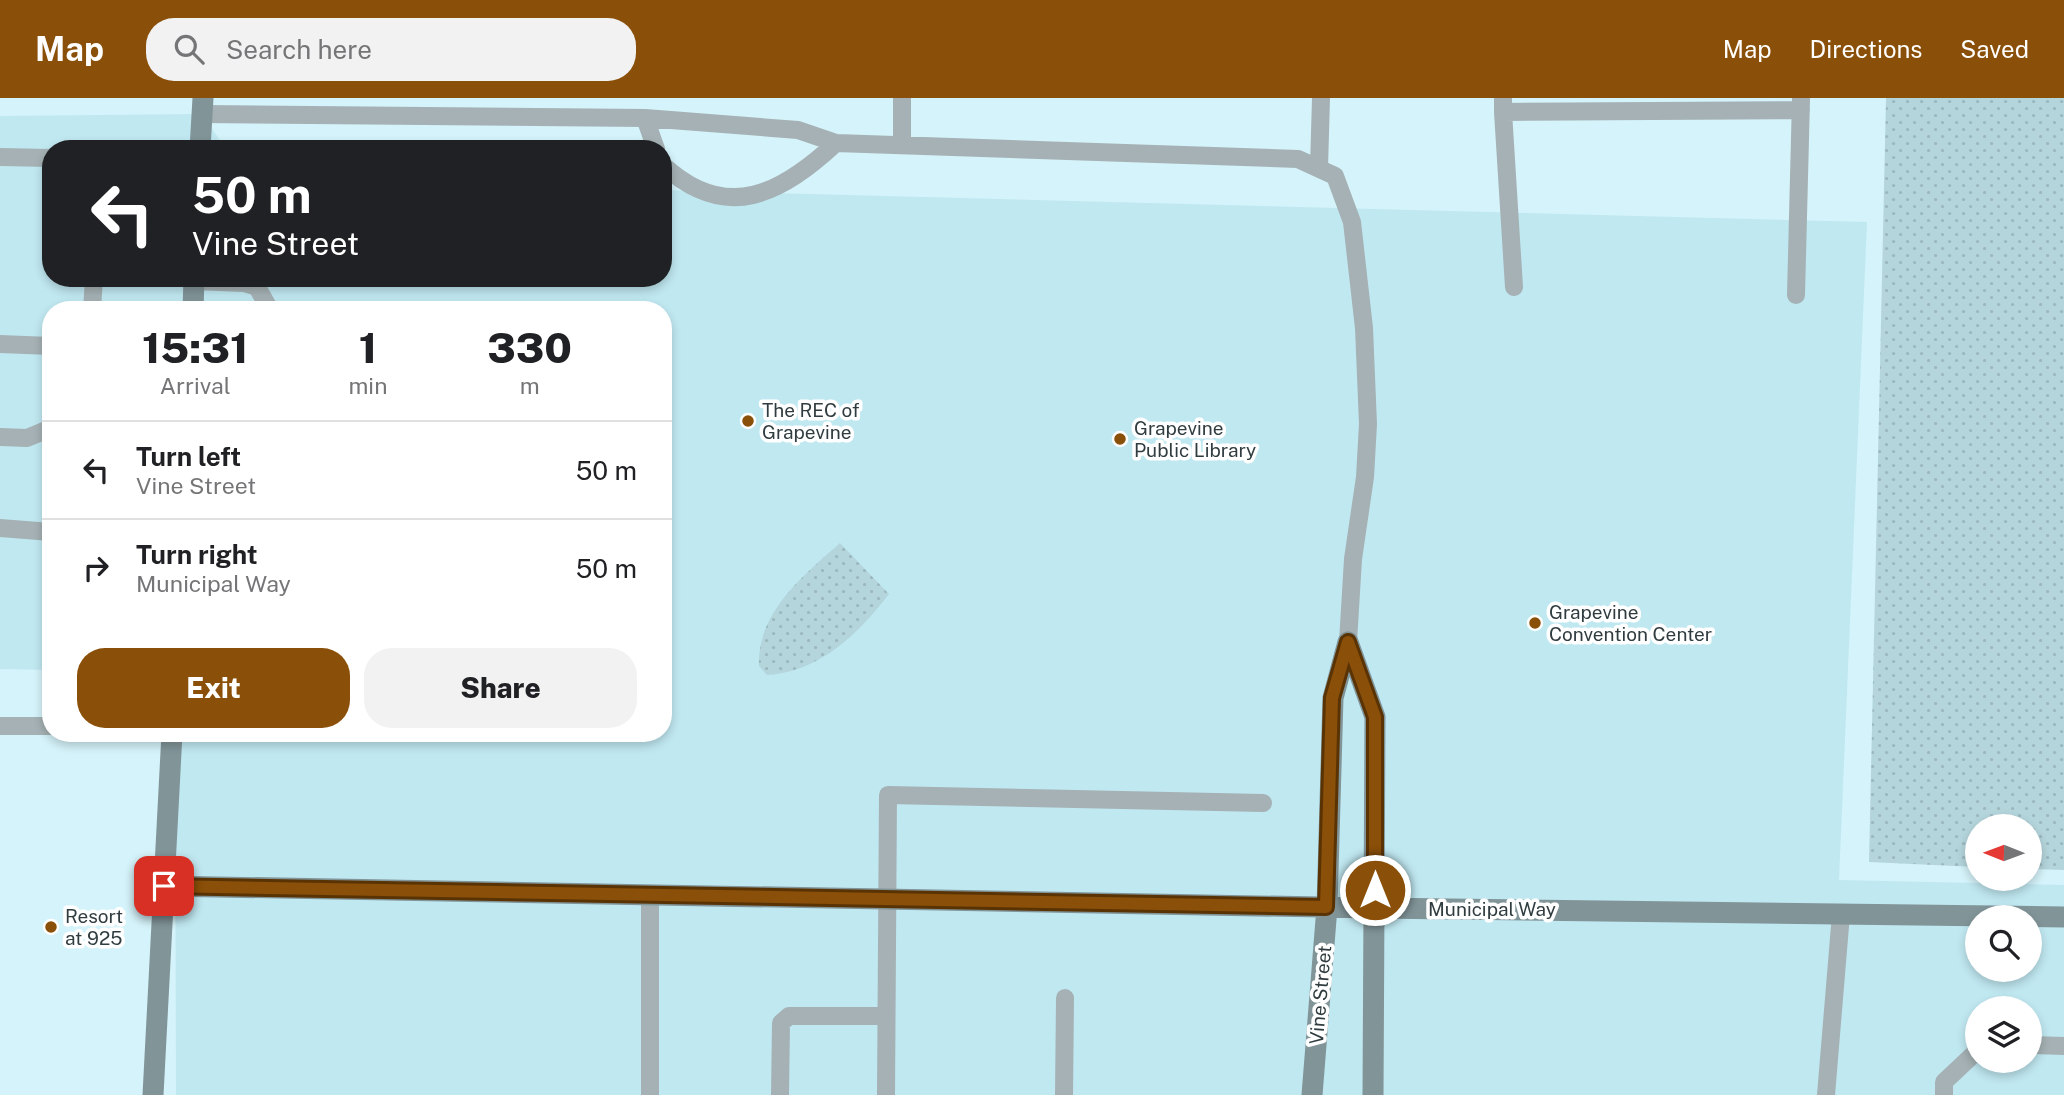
<!DOCTYPE html>
<html lang="en">
<head>
<meta charset="utf-8">
<style>
  :root { --surface:#fff; --page:#f2f2f2; --text:#202124; --muted:#757577; --line:#e0e0e0; --accent:#8a4f08 }
  body { margin:0; font-family:"Public Sans",sans-serif; background:var(--page); color:var(--text); height:100vh; display:flex; flex-direction:column; font-size:26px; white-space:nowrap }
  * { box-sizing:border-box; margin:0 }
  p { font-size:23px; color:var(--muted) }
  .icon { flex:none; width:38px; height:38px; fill:none; stroke:currentColor; stroke-width:2; stroke-linecap:round; stroke-linejoin:round }
  .map { position:relative; flex:1; overflow:hidden }
  .sheet { position:absolute; left:42px; top:203px; width:630px; height:441px; display:flex; flex-direction:column; background:var(--surface); border-radius:28px; box-shadow:0 4px 10px #0003 }
  .sheet>* { flex:none }
  .hud { position:absolute; left:42px; top:42px; width:630px; height:147px; border-radius:28px; box-shadow:0 4px 10px #0003; background:#202124; color:#fff; overflow:hidden }
  .needle { width:46px; rotate:271deg }
  .tools { position:absolute; left:1965px; top:716px; display:grid; gap:14px }
  .tools a { display:grid; place-items:center; width:77px; height:77px; border-radius:50%; background:var(--surface); box-shadow:0 4px 10px #0003; font-size:35px }
  .pin { position:absolute; display:grid; place-items:center; width:60px; height:60px; color:#fff; margin:-30px; border-radius:14px; box-shadow:0 4px 10px #0006 }
  .me { position:absolute; width:77px; margin:-38px; rotate:0deg; stroke-linejoin:round; filter:drop-shadow(0 0 5px #0008) }
  .turn { display:flex; align-items:center; gap:24px; height:147px; padding:0 35px; font-size:32px }
  .turn .icon { width:91px; height:91px; stroke-width:2.5 }
  .turn b { display:block; font-size:49px; line-height:60px }
  .eta { display:flex; justify-content:space-evenly; align-items:center; height:119px; text-align:center }
  .eta b { font-size:42px; font-weight:800; line-height:49px }
  .action { display:flex; gap:14px; margin-top:auto; padding:14px 35px }
  .action a { flex:1; height:80px; border-radius:28px; background:var(--accent); color:#fff; font-size:28px; font-weight:800; line-height:80px; text-align:center }
  .action a+a { background:var(--page); color:var(--text) }
  ul { padding:0; list-style:none }
  li { display:flex; align-items:center; gap:21px; height:98px; padding:0 35px; border-top:2px solid var(--line) }
  li div { flex:1 }
  li b { display:block; font-size:26px }
  li em { font-style:normal }
  header { display:flex; align-items:center; gap:42px; box-sizing:border-box; height:98px; padding:0 35px; background:var(--accent); color:#fff }
  header strong { font-size:33px }
  nav { display:flex; gap:38px; margin-inline-start:auto; font-size:24px }
  .search { width:490px; height:63px; background:var(--page); display:flex; align-items:center; gap:18px; box-sizing:border-box; padding:0 24px; border-radius:28px; color:var(--muted); font-size:26px }
  .map>svg:first-child { display:block }
  .built { fill:#c0e8f1; fill-rule:evenodd }
  .grass { fill:url(#grass-dots) }
  .lines { fill:none; stroke-linecap:round; stroke-linejoin:round }
  .lane { stroke:#a5b1b4; stroke-width:18 }
  .secondary { stroke:#819498; stroke-width:21 }
  .route-casing { stroke:#5a3305; stroke-width:18 }
  .route { stroke:#8a4f08; stroke-width:12 }
  .poi-dot { fill:#8a4f08; stroke:#fff; stroke-width:2.5 }
  .labels { text-anchor:middle; stroke-width:7; stroke-linejoin:round; paint-order:stroke }
  .poi-label { font-size:19px; fill:#303c3f; stroke:#fff; text-anchor:start }
  .street-label { font-size:19px; fill:#303c3f; stroke:#fff }
</style>
</head>
<body>
<header>
<strong>Map</strong>
<div class="search"><svg class="icon" aria-label="search" viewBox="0 0 24 24"><circle cx="10" cy="10" r="6"/><path d="M15 15l6 6"/></svg>Search here</div>
<nav><a>Map</a><a>Directions</a><a>Saved</a></nav>
</header>
<div class="map">
<svg width="2064" height="997" viewBox="0 0 2064 997">
  <defs>
    <pattern id="grass-dots" width="8" height="8" patternUnits="userSpaceOnUse" patternTransform="scale(1.75)"><rect width="8" height="8" fill="#b4d5dc"/><path d="M2 2h.1M6 6h.1" fill="none" stroke="#9bb8be" stroke-width="1.8" stroke-linecap="round"/></pattern>
  </defs>
  <rect width="100%" height="100%" fill="#d5f3fa"/>
  <!-- built -->
  <path class="built" d="M202 16 226 51H51V180H663V92L1867 124 1839 782 2064 787V997H176L175 635H663V212H51V572L0 571V18ZM1978 819H2030V872H1978ZM1978 910H2030V962H1978Z"/>
  <!-- grass -->
  <path class="grass" d="M1886 0H2064V772L2030 771V728H1978L1977 769 1869 764Z
    M840 445 889 496C859 535 820 574 767 577L759 568C757 514 803 478 840 445Z"/>
  <g class="lines">
    <!-- lane -->
    <path class="lane" d="M1503 0V14L1801 12
      M1503 14 1514 189
      M202 16 645 20 798 32 836 45 1298 61 1335 78 1352 124 1364 230 1368 326 1365 379 1353 461 1348 544
      M645 20 656 51
      M902 47V0
      M0 59 51 60
      M663 67C727 126 782 95 836 45
      M1319 70 1321 0
      M194 183 244 185 257 189 270 212
      M1796 197 1801 1
      M92 212 94 180
      M0 246 51 248
      M0 339 27 340 51 330
      M0 430 51 434
      M0 628H51
      M2030 947 2064 948
      M650 997V797
      M780 997 781 925 789 918H886
      M886 997 888 697 1263 705
      M1064 997 1065 900
      M1826 997 1841 816
      M1944 997V984L1978 952"/>
    <!-- secondary -->
    <path class="secondary" d="M200 51 203 0
      M193 212 194 180
      M1348 544 1375 619 1373 997
      M165 788 1375 810 2064 819
      M153 997 172 635
      M1312 997 1327 809 1333 600 1348 544"/>
  </g>
  <g class="lines">
    <defs>
      <path id="route" d="M164 788 1326 809 1332 600 1348 544 1375 619V792"/>
    </defs>
    <!-- route casing -->
    <use href="#route" class="route-casing"/>
    <!-- route -->
    <use href="#route" class="route"/>
  </g>
  <!-- markers -->
  <g class="poi-dot">
    <circle cx="748" cy="323" r="7"/>
    <circle cx="1120" cy="341" r="7"/>
    <circle cx="1535" cy="525" r="7"/>
    <circle cx="51" cy="829" r="7"/>
  </g>
  <g class="labels">
    <!-- poi labels -->
    <g class="poi-label">
      <text x="762" y="319">The REC of<tspan x="762" dy="22">Grapevine</tspan></text>
      <text x="1134" y="337">Grapevine<tspan x="1134" dy="22">Public Library</tspan></text>
      <text x="1549" y="521">Grapevine<tspan x="1549" dy="22">Convention Center</tspan></text>
      <text x="65" y="825">Resort<tspan x="65" dy="22">at 925</tspan></text>
    </g>
    <!-- street labels -->
    <g class="street-label">
      <text x="1492" y="818">Municipal Way</text>
      <text transform="translate(1320 897) rotate(-85)" y="7">Vine Street</text>
    </g>
  </g>
</svg>
<div class="tools">
<a><svg class="needle" viewBox="-14 -14 28 28"><path d="M0-13l5 13h-10z" fill="#e53935"/><path d="M0 13l5-13h-10z" fill="#757577"/></svg></a>
<a><svg class="icon" aria-label="search" viewBox="0 0 24 24"><circle cx="10" cy="10" r="6"/><path d="M15 15l6 6"/></svg></a>
<a><svg class="icon" aria-label="layers" viewBox="0 0 24 24"><path d="M12 4l9 5-9 5-9-5zM3 14l9 5 9-5"/></svg></a>
</div>
<div class="pin" style="left:164px;top:788px;background:#d93025"><svg class="icon" aria-label="arrive" viewBox="0 0 24 24"><path d="M6 21V4h12l-3 4 3 4H6"/></svg></div>
<svg class="me" style="left:1375px;top:792px" viewBox="-20 -20 40 40"><circle r="17" fill="#8a4f08" stroke="#fff" stroke-width="3"/><path d="M0-11L8 9 0 5-8 9z" fill="#fff"/></svg>
<div class="hud">
<div class="turn"><svg class="icon" aria-label="left" viewBox="0 0 24 24"><path d="M17 20v-9H6M10 6l-5 5 5 5"/></svg><div><b>50 m</b>Vine Street</div></div>
</div>
<section class="sheet">
<div class="eta">
<div><b>15:31</b><p>Arrival</p></div>
<div><b>1</b><p>min</p></div>
<div><b>330</b><p>m</p></div>
</div>
<ul>
<li><svg class="icon" aria-label="left" viewBox="0 0 24 24"><path d="M17 20v-9H6M10 6l-5 5 5 5"/></svg><div><b>Turn left</b><p>Vine Street</p></div><em>50 m</em></li>
<li><svg class="icon" aria-label="right" viewBox="0 0 24 24"><path d="M7 20v-9h11M14 6l5 5-5 5"/></svg><div><b>Turn right</b><p>Municipal Way</p></div><em>50 m</em></li>
</ul>
<div class="action"><a>Exit</a><a>Share</a></div>
</section>
</div>
</body>
</html>
